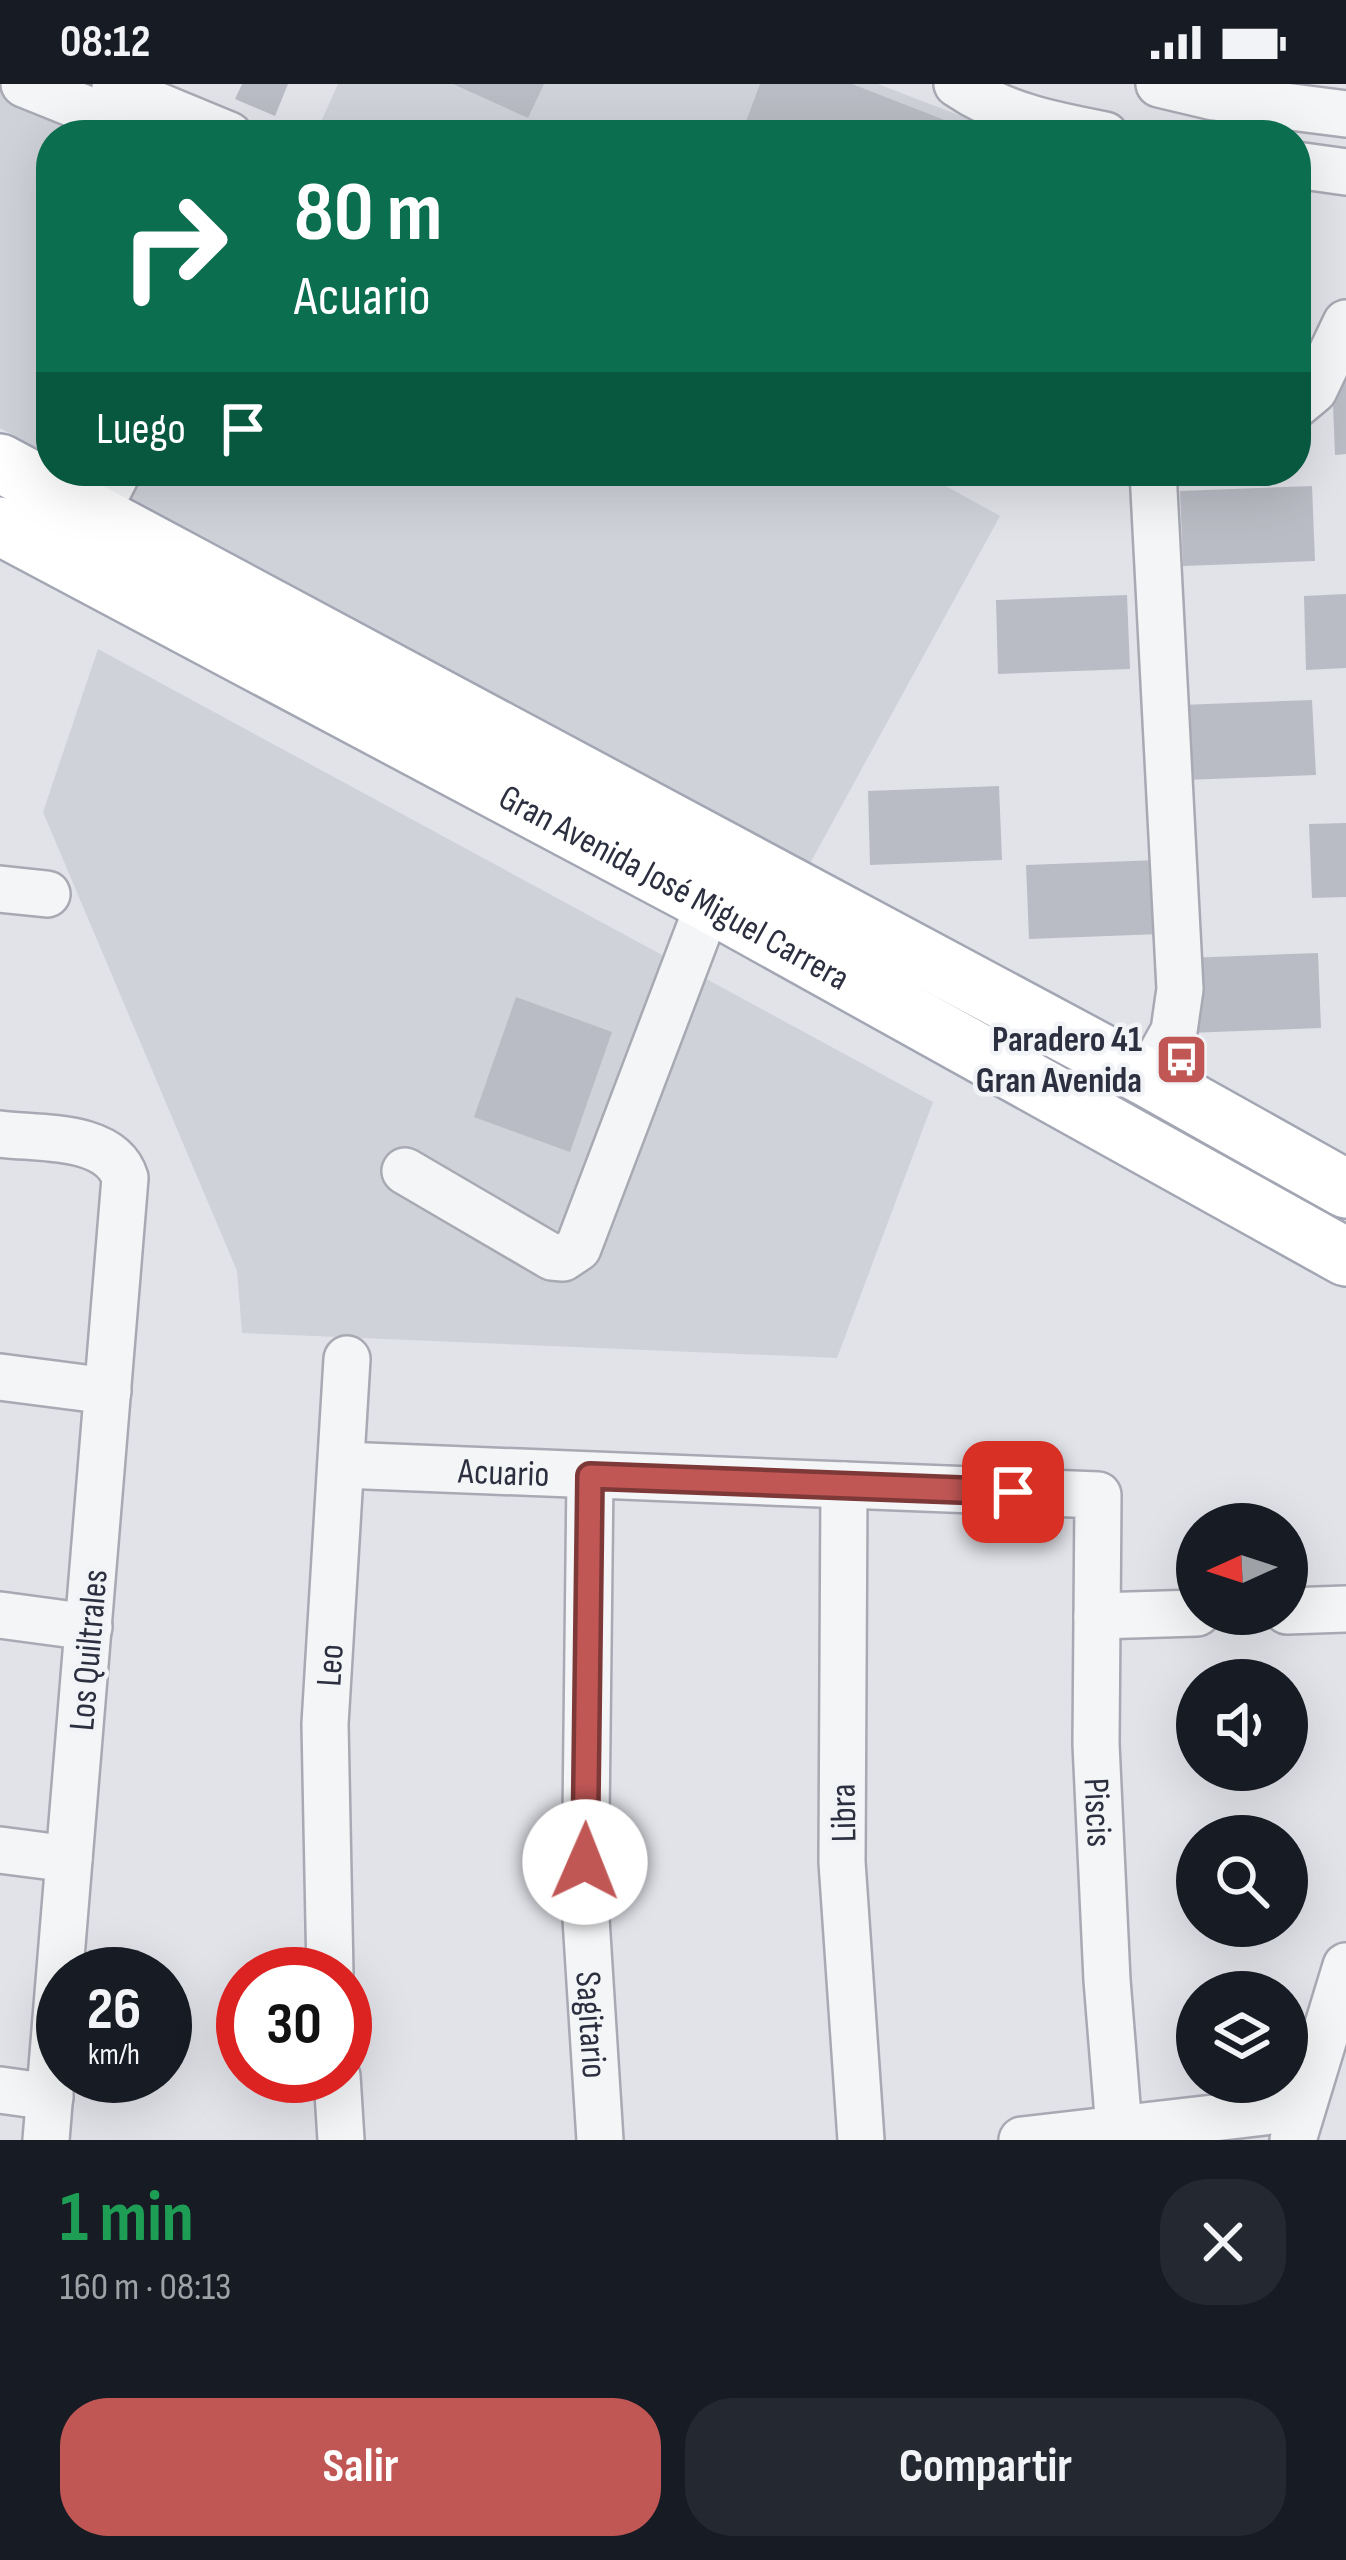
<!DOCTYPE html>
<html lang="es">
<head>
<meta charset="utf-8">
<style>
  :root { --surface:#171b24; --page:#242831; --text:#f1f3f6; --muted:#9ea1a6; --accent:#c05755 }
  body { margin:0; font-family:"Sofia Sans Condensed",sans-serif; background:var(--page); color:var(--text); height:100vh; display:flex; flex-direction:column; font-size:45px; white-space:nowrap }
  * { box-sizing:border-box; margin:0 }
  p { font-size:39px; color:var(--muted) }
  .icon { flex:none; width:66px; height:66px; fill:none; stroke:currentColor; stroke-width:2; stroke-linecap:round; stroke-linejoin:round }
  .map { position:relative; height:2056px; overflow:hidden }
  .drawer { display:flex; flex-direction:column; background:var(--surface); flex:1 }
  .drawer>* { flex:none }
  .hud { position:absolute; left:36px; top:36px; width:1275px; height:366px; border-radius:48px; box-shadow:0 12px 48px #0002; background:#0b6e4f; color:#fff; overflow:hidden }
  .needle { width:78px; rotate:267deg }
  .buttons { position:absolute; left:1176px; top:1419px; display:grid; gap:24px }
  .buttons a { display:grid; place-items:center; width:132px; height:132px; border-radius:50%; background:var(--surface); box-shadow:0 12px 48px #0002; font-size:60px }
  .speed { position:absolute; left:36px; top:1863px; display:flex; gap:24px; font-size:60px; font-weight:700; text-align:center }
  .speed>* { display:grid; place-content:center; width:156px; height:156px; border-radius:50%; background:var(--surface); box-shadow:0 12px 48px #0002; line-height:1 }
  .speed small { font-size:30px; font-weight:400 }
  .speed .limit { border:18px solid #d22; background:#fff; color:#111 }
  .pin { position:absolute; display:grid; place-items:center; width:102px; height:102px; color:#fff; margin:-51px; border-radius:24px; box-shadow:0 6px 18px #0006 }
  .me { position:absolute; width:132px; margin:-66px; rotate:1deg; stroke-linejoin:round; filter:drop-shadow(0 0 9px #0008) }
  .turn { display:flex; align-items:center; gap:42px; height:252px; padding:0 60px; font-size:54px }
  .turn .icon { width:156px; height:156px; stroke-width:2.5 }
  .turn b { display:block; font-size:84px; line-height:102px }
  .then { display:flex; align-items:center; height:114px; padding:0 60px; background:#0003; gap:24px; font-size:45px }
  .round { display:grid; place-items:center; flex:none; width:126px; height:126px; border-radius:48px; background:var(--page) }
  .overview { display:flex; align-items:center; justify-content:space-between; height:204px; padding:0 60px }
  h1 { font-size:72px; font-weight:700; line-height:90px; color:#1e9e55 }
  .cta { display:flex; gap:24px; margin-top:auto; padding:24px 60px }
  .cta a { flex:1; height:138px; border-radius:48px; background:var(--accent); color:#fff; font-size:48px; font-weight:700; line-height:138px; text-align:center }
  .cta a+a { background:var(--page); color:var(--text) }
  .status { display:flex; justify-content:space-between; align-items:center; height:84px; padding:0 60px; background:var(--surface); direction:ltr }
  .status svg { height:33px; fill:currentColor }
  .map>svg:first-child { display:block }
  .built { fill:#d0d2da }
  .building { fill:#babcc5 }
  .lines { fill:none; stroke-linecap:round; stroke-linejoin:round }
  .minor-casing { stroke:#a8a9b3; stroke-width:50 }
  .major-casing { stroke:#a3a6b3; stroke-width:62 }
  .minor { stroke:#f4f5f7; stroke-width:45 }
  .major { stroke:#fff; stroke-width:57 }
  .route-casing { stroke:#7d3937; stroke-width:30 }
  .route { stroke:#c05755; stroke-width:21 }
  .labels { text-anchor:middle; stroke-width:9; stroke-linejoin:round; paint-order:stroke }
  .street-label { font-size:36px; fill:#2c2f3f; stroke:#f1f3f6 }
  .poi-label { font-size:36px; font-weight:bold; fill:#2c2f3f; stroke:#f1f3f6; text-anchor:end }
</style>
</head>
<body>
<div class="status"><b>08:12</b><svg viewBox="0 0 49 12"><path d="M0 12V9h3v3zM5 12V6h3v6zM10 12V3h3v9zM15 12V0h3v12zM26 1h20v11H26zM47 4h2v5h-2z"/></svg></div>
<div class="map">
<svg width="1346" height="2056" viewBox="0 0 1346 2056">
  <rect width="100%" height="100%" fill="#e2e3e9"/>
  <!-- built -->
  <path class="built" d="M0 0H42L166 51H51V372L0 344Z
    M338 0H878L1010 51H315Z
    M79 387H924V390L1000 432 807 785Z
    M98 565 933 1018 837 1274 242 1249 237 1187 43 728Z"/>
  <!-- building -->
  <path class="building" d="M242 0H288L275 32 235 15Z
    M453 0H544L528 34Z
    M760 0H852L983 51H741Z
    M1332 296H1346V370L1335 371Z
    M1312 402 1315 477 1183 482 1180 407Z
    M1346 510V584L1306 586 1304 512Z
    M1127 511 1130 585 998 590 996 516Z
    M1312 616 1316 691 1184 696 1181 621Z
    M999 702 1002 776 870 781 868 707Z
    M1346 739V813L1312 814 1309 740Z
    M1158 776 1161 850 1029 855 1026 781Z
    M1318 869 1321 944 1189 949 1186 874Z
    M516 913 612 948 570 1068 474 1033Z"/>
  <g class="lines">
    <defs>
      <g id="minor">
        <path d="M24 0 151 51"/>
        <path d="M957 0C1002 31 1052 41 1105 51"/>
        <path d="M1159 0 1214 13 1346 30"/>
        <path d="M115 4 229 51"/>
        <path d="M1296 81 1346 88"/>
        <path d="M1296 321 1314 306 1346 239"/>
        <path d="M96 430 118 387"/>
        <path d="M0 805 47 810"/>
        <path d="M1148 994 1174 947 1180 905 1153 387"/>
        <path d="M0 1050C39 1055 111 1049 125 1094L46 2056"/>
        <path d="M405 1087 552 1173 563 1174 578 1164 709 819"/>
        <path d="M0 1293 108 1307"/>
        <path id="s1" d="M342 1381 1098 1411 1096 1660 1107 1896 1119 2045"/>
        <path id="s2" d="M590 1392 585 1819 600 2056"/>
        <path d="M844 1401 842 1778 861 2056"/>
        <path d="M1287 1527 1346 1525"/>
        <path d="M0 1531 89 1543"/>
        <path d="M1097 1532 1197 1529"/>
        <path d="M0 1766 69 1775"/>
        <path id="s3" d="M330 1890 325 1640 347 1275"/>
        <path d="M337 1992 341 2056"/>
        <path d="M0 2006 50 2013"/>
        <path d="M1022 2056 1265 2028 1303 2018"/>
        <path d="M1293 2056 1346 1882"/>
      </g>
      <g id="major">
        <path d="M0 379 1148 994 1346 1105"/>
        <path id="s4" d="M0 442 709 819 1346 1173"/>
      </g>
    </defs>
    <!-- minor casing -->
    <use href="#minor" class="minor-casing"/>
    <!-- major casing -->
    <use href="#major" class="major-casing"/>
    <!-- minor -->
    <use href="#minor" class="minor"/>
    <!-- major -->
    <use href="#major" class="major"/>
  </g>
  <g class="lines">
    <defs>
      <path id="route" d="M585 1778 590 1392 1013 1408"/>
    </defs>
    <!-- route casing -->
    <use href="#route" class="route-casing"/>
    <!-- route -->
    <use href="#route" class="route"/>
  </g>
  <!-- icons -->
  <defs>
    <symbol id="bus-square" viewBox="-11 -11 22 22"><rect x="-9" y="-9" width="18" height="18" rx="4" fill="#c05755" stroke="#f1f3f6"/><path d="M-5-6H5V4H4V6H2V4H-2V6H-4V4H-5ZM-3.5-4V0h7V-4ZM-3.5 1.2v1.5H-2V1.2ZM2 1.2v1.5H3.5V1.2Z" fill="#fff"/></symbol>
  </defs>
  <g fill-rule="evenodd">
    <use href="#bus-square" x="1152" y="946" width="59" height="59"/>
  </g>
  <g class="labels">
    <!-- street labels -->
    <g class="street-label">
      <text dy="13" stroke="none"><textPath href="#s4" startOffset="765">Gran Avenida José Miguel Carrera</textPath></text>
      <text dy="13" stroke="none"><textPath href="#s1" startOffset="162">Acuario</textPath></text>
      <text transform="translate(87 1566) rotate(-85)" y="13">Los Quiltrales</text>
      <text dy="13" stroke="none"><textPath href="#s3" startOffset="309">Leo</textPath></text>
      <text dy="13" stroke="none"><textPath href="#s1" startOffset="1074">Piscis</textPath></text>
      <text transform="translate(842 1729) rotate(-91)" y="13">Libra</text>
      <text dy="13" stroke="none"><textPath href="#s2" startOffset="549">Sagitario</textPath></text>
    </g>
    <!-- poi labels -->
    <g class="poi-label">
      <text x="1142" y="967">Paradero 41<tspan x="1142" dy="41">Gran Avenida</tspan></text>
    </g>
  </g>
</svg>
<div class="buttons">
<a><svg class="needle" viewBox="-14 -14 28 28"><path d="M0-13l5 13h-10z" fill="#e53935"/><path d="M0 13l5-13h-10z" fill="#9ea1a6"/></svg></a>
<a><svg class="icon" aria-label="sound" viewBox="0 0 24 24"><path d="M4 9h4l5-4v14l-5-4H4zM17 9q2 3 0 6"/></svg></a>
<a><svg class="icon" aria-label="search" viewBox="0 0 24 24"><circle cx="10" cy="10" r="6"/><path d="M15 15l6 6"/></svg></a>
<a><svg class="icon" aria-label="layers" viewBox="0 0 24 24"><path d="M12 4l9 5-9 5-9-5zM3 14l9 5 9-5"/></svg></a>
</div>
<div class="speed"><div>26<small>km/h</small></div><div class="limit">30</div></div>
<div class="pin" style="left:1013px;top:1408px;background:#d93025"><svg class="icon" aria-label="arrive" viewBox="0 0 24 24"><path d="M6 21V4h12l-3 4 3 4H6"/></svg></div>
<svg class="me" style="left:585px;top:1778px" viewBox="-20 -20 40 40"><circle r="19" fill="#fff"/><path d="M0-13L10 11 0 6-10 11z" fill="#c05755"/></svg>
<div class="hud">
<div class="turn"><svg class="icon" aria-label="right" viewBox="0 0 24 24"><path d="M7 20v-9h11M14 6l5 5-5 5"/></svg><div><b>80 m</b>Acuario</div></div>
<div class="then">Luego<svg class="icon" aria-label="arrive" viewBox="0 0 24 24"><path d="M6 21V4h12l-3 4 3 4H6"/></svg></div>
</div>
</div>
<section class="drawer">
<div class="overview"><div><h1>1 min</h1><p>160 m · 08:13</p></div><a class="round"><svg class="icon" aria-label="close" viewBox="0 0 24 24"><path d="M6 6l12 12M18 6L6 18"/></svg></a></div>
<div class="cta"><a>Salir</a><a>Compartir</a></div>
</section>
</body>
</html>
